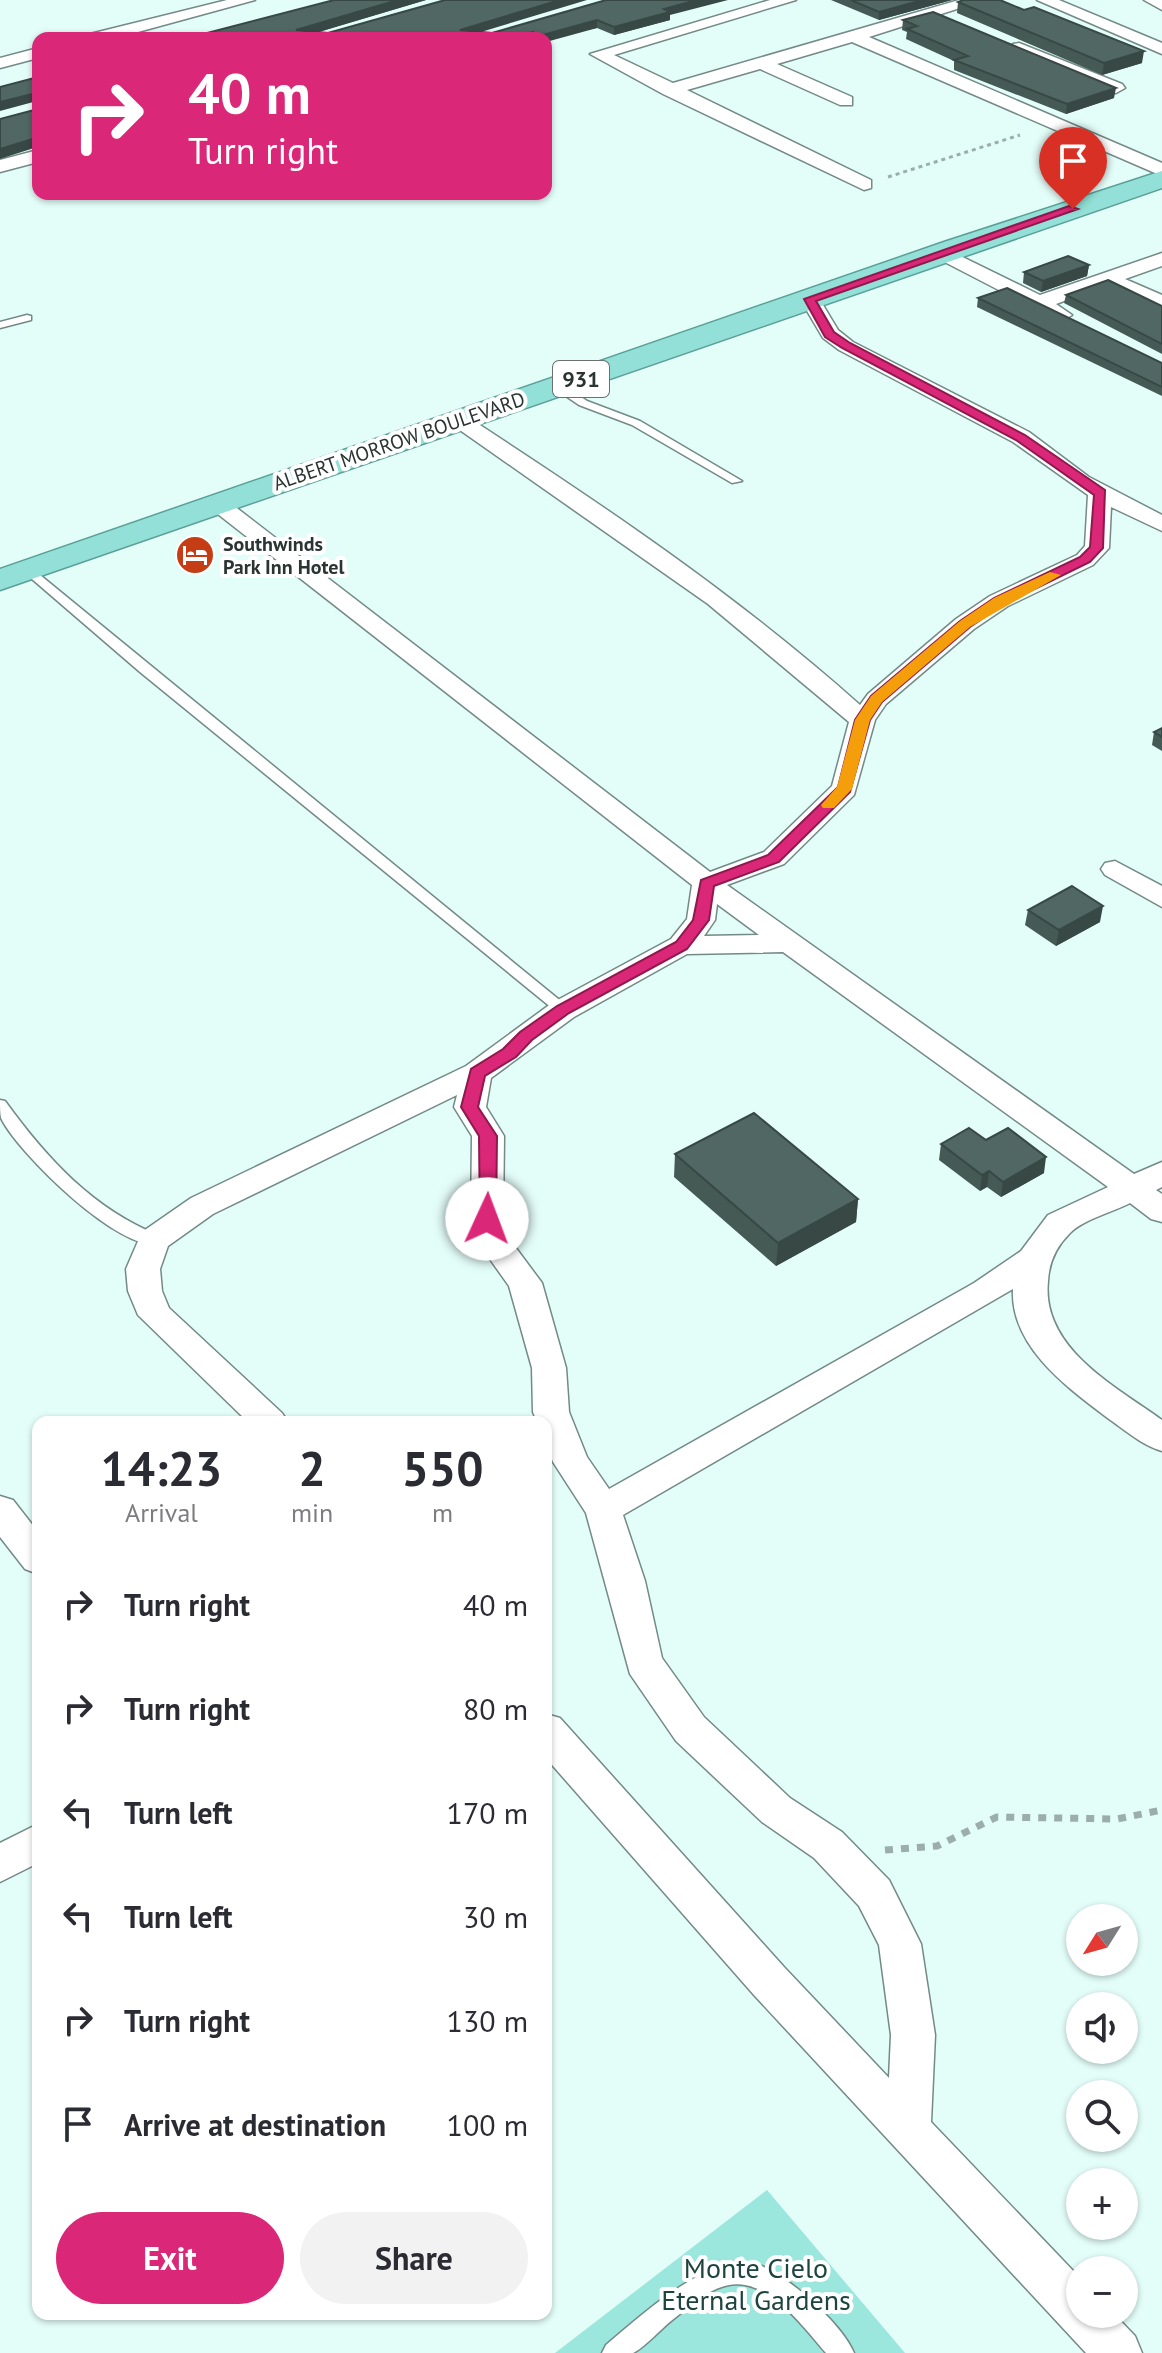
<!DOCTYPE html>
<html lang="en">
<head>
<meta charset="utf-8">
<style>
  :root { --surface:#fff; --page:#f2f2f3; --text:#2b2b33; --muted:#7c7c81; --accent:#db2777 }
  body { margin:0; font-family:"PT Sans",sans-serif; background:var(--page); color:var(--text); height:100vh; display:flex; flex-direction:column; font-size:30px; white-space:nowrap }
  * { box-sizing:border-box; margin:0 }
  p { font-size:26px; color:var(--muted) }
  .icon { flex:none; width:44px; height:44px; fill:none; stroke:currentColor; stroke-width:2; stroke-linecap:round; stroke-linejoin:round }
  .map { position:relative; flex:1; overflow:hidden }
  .details { position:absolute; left:32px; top:1416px; width:520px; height:904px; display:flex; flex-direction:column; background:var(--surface); border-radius:16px; box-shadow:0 2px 6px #0004 }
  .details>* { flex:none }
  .top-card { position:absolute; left:32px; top:32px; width:520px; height:168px; border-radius:16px; box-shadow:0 2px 6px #0004; background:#db2777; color:#fff; overflow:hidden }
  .needle { width:52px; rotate:233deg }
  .buttons { position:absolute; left:1066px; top:1904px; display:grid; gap:16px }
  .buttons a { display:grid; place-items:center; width:72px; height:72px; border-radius:50%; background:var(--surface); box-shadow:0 2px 6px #0004; font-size:40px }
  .pin { position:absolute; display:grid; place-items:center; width:68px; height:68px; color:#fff; margin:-82px -34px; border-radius:50% 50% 50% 0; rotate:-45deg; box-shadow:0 0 8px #0007 }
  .pin .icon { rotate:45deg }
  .me { position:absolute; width:88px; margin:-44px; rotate:2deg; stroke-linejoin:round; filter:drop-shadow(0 0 6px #0008) }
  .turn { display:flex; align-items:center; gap:28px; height:168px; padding:0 24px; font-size:36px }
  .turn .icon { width:104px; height:104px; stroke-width:2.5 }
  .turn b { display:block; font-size:56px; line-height:68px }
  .eta { display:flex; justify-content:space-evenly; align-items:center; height:136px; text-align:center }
  .eta b { font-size:48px; font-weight:600; line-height:56px }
  .primary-button { display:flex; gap:16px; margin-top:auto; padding:16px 24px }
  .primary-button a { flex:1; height:92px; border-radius:48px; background:var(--accent); color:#fff; font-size:32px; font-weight:600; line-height:92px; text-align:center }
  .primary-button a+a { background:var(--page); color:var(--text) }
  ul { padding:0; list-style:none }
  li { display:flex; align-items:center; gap:24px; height:104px; padding:0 24px }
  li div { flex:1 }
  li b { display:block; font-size:30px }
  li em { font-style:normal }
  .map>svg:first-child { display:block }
  .green { fill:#9be6dd }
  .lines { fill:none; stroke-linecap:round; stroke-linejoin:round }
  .service-casing { stroke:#738a87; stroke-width:3 }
  .minor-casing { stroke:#738a87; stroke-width:3 }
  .secondary-casing { stroke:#738a87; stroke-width:3 }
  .trunk-casing { stroke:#5b9f97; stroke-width:3 }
  .path-far1 { stroke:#9baeab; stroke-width:3; stroke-dasharray:4 4; stroke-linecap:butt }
  .path { stroke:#9baeab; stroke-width:7; stroke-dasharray:8 8; stroke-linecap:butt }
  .service { fill:#fff; fill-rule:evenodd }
  .minor { fill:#fff; fill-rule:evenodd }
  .secondary { fill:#fff; fill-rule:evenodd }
  .trunk { fill:#92e0d7; fill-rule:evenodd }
  .wall { fill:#455955 }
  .shaded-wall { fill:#384845 }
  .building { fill:#506763; stroke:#384845; stroke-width:2 }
  .route { fill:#db2777; stroke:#8e194d; stroke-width:2 }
  .slow { fill:#f59e0b }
  .labels { text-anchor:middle; stroke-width:8; stroke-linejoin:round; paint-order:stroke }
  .far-street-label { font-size:20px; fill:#2a3432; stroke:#fff }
  .far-poi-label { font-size:20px; font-weight:bold; fill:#2a3432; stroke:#fff; text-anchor:start }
  .shield { fill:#fff; stroke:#6a7170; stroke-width:2 }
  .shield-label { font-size:22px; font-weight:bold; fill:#2a3432 }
  .near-park-label { font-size:28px; fill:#1d443f; stroke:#fff }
</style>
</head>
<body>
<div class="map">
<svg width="1162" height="2353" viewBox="0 0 1162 2353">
  <rect width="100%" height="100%" fill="#e3fdf9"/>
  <!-- green -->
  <path class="green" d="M767 2190 905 2353H555Z"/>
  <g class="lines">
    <defs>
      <path id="service" d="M27 315 31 316V320L0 328V322Z
        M554 384H562L587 401 640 421 742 481 732 483 632 425 579 405 554 388Z
        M29 566 568 1007 570 1010 568 1013H558L140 672 25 573 23 570Z
        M0 1100 5 1101C47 1159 93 1209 160 1236L162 1240 160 1244C121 1254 17 1152 1 1118 0 1113 0 1106 0 1100Z
        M730 2262C739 2262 748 2262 756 2264 786 2273 842 2324 854 2353H826C803 2327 769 2278 729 2285 707 2289 688 2308 671 2321 661 2329 644 2348 633 2353 625 2353 611 2353 602 2353L606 2345C645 2312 681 2279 730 2262Z"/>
      <path id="minor" d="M227 0H255L116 38H88L90 34Z
        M770 0H796L614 55 673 83 959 0H985L869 37 1162 163V176L852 42 777 64 852 97V105H840L760 69 687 90 871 180V188L864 190 663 94 590 54Z
        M1037 0H1059L1162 43V54Z
        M1019 43 1122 84 1125 88 1116 93 1110 92 1013 52V44Z
        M38 48V58L0 68V58Z
        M38 150V162L0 172V160Z
        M940 246 1040 295 1162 253V266L1125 279 1162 295V309L1107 285 1056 304 1072 315 1062 321 1055 319 933 256 930 252 933 248Z
        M810 293 817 295 838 330 853 342 1029 432 1089 477 1162 515V531L1111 507 1109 548 1093 565 1008 606 974 629 886 704 875 720 854 795 784 864 727 885 1134 1174 1162 1162V1187L1156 1190 1162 1194V1222L1151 1219 1130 1203C1113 1212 1084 1219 1070 1233 1056 1247 1049 1262 1048 1281 1041 1348 1115 1386 1162 1420V1451C1142 1445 1126 1431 1109 1419 1068 1388 1010 1347 1013 1289L623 1515 645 1581 662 1658 704 1717 790 1798 842 1832 889 1880 921 1944 935 2035 931 2122 1080 2278V2314H1114L1135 2336 1142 2353H1086L754 1995 546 1758V1714L560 1718 784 1967 889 2078 891 2035 879 1945 859 1906 814 1858 762 1822 676 1741 630 1674 586 1513 553 1462 546 1444V1422H537L533 1412 532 1368 509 1286 482 1248 471 1219 472 1136 454 1107 457 1095 213 1214 168 1246 160 1269 162 1291 169 1308 282 1413 288 1422H248L138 1315 128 1291 126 1269 142 1232 191 1198 466 1066 552 1003 671 939 687 919 692 885 205 504 217 497 225 499 710 872 764 852 832 786 849 722 708 604 447 421 458 414 466 416C603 505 738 596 860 705L868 694 956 619 990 596 1077 555 1085 546 1088 495 1013 442 839 350 823 338 800 299ZM717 904 759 935 704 936 715 920ZM783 952 1108 1187 1048 1215 1021 1251 974 1283 609 1489 587 1457 569 1412 566 1368 542 1283 513 1244 503 1219 504 1136 486 1107 491 1078 574 1017 687 954Z
        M1115 861 1162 886V907L1105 875 1101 869 1105 863Z
        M0 1496 13 1500 38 1532V1574L25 1569 0 1537Z
        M38 1824V1863L0 1882V1843Z"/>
      <path id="secondary" d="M1144 0H1162V10Z"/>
      <path id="trunk" d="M1162 171V188L0 590V569L944 242Z"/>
    </defs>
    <!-- service casing -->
    <use href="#service" class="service-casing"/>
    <!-- minor casing -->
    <use href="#minor" class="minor-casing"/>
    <!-- secondary casing -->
    <use href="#secondary" class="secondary-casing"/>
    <!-- trunk casing -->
    <use href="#trunk" class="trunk-casing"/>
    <!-- path-far1 -->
    <path class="path-far1" d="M888 177 1020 135"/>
    <!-- path -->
    <path class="path" d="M885 1850 937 1846 997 1817 1117 1819 1162 1810"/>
    <!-- service -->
    <use href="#service" class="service"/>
    <!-- minor -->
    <use href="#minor" class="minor"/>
    <!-- secondary -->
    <use href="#secondary" class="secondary"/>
    <!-- trunk -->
    <use href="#trunk" class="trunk"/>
  </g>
  <!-- wall -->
  <path class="wall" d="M334 0H426L319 32 492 33 606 0 670 15V20L614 35 597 28 546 38H188Z
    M831 0H952L879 20Z
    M958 2 1142 63 1102 75 957 13Z
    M903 20 1114 98 1066 114 954 70V61L906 39 907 32 902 30Z
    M1089 265 1087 276 1041 292 1023 283 1024 272Z
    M1066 295 1162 306V354L1064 303Z
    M978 298 1162 363V396L977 307Z
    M1162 728V751L1152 745 1154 732Z
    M1028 910 1100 922 1056 946 1025 925Z
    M986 1140 1044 1173 1001 1197 987 1187 980 1191 939 1160 941 1144Z
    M675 1154 858 1199 856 1222 776 1266 674 1177Z"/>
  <!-- shaded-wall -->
  <path class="shaded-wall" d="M398 0H426L298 38 296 30Z
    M560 0H587L461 38 460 30Z
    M697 0H728L670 15V20L614 35V27L664 9Z
    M923 0H952L879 20V12Z
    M597 20V28L546 42V38H539V36Z
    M533 32V38H512Z
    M1144 51 1142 63 1102 75 1104 63Z
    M1116 88 1114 98 1066 114 1067 104Z
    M36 93 37 101 0 111V102Z
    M36 138 37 147 0 159V149Z
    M1089 265 1087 276 1041 292 1043 281Z
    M1103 906 1100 922 1056 946 1059 930Z
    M1046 1157 1044 1173 1001 1197 1003 1182Z
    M989 1171 987 1187 980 1191 982 1175Z
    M858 1199 856 1222 776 1266 778 1243Z"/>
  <!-- building -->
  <path class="building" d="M334 0H398L296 30 328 33 445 0H560L460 30 492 33 606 0H697L664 9 670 12 614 27 597 20 539 36 533 32 512 38H188Z
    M851 0H923L879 12Z
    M963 0H1000L1024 10 1034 7 1144 51 1104 63 958 2Z
    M933 12 1116 88 1067 104 954 60 968 56 907 29 917 26 903 20Z
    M38 77V94L36 93 0 102V87Z
    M38 106V140L36 138 0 149V119L38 109Z
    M1068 256 1089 265 1043 281 1024 272Z
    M1108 280 1162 306V344L1066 295Z
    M1007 288 1162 363V387L978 298Z
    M1162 728V737L1154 732Z
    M1072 886 1103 906 1059 930 1028 910Z
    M754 1113 858 1199 778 1243 675 1154Z
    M969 1128 986 1140 1008 1128 1046 1157 1003 1182 989 1171 982 1175 941 1144Z"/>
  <!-- route -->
  <path class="route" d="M1069 206 1078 209 816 301 834 332 850 343 1025 435 1105 490 1103 548 1090 562 1004 604 970 627 882 702 870 720 850 792 779 862 714 886 709 920 687 949 569 1013 532 1040 516 1057 485 1076 478 1107 497 1136 496 1219 493 1224H480L479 1136 461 1107 471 1069 503 1049 520 1032 557 1006 676 942 693 920 701 880 768 855 838 787 855 720 871 696 960 621 994 598 1080 557 1090 547 1094 495 1016 440 842 348 825 337 804 299Z"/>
  <!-- slow -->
  <path class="slow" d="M1050 572 1061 575 970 627 882 702 870 720 852 789 834 808H823L821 805 837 787 855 720 871 696 960 621 994 598Z"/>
  <!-- icons -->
  <defs>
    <symbol id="hotel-disc" viewBox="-11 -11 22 22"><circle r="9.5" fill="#c53d15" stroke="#fff"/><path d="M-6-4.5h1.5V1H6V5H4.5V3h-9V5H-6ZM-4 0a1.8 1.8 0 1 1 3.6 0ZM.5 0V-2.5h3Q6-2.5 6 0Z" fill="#fff"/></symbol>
  </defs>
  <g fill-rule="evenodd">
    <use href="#hotel-disc" x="173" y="533" width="44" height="44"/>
  </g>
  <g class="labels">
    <!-- far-street labels -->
    <g class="far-street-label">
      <text transform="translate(399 441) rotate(-19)" y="7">ALBERT MORROW BOULEVARD</text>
    </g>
    <!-- far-poi labels -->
    <g class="far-poi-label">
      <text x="223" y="551">Southwinds<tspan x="223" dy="23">Park Inn Hotel</tspan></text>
    </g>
    <!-- shield labels -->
    <rect class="shield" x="553" y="361" width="56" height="36" rx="6"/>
    <g class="shield-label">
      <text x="581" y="387">931</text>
    </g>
    <!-- near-park labels -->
    <g class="near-park-label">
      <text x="756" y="2278">Monte Cielo<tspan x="756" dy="32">Eternal Gardens</tspan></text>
    </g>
  </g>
</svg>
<div class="buttons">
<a><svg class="needle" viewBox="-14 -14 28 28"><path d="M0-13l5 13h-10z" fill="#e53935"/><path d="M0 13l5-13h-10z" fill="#7c7c81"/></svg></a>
<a><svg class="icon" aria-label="sound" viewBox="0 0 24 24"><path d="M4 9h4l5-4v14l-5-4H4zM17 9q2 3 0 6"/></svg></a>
<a><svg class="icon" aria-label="search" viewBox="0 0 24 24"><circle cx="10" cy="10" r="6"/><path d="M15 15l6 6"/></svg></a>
<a>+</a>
<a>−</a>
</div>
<div class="pin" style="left:1073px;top:209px;background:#d93025"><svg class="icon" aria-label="arrive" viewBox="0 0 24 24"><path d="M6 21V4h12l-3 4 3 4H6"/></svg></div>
<svg class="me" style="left:487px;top:1219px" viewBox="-20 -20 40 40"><circle r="19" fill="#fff"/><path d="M0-13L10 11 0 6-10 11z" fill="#db2777"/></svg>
<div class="top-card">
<div class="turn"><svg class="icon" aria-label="right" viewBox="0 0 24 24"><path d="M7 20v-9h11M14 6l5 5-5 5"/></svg><div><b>40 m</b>Turn right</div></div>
</div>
<section class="details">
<div class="eta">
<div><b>14:23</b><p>Arrival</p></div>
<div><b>2</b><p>min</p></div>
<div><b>550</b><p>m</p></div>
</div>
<ul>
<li><svg class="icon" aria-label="right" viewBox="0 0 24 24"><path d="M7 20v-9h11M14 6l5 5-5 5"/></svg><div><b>Turn right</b></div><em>40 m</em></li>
<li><svg class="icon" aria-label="right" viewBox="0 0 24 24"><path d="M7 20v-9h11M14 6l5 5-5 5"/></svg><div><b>Turn right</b></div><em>80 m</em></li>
<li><svg class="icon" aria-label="left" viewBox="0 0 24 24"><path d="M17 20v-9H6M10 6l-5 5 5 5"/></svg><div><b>Turn left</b></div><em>170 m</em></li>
<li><svg class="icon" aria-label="left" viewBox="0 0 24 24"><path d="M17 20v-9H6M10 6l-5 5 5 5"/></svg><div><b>Turn left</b></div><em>30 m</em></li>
<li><svg class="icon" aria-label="right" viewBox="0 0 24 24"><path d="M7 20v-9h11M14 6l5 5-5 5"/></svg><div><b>Turn right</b></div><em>130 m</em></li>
<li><svg class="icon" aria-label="arrive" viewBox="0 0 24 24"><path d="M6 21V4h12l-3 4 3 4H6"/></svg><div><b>Arrive at destination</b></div><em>100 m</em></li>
</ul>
<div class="primary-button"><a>Exit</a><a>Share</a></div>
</section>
</div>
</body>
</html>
